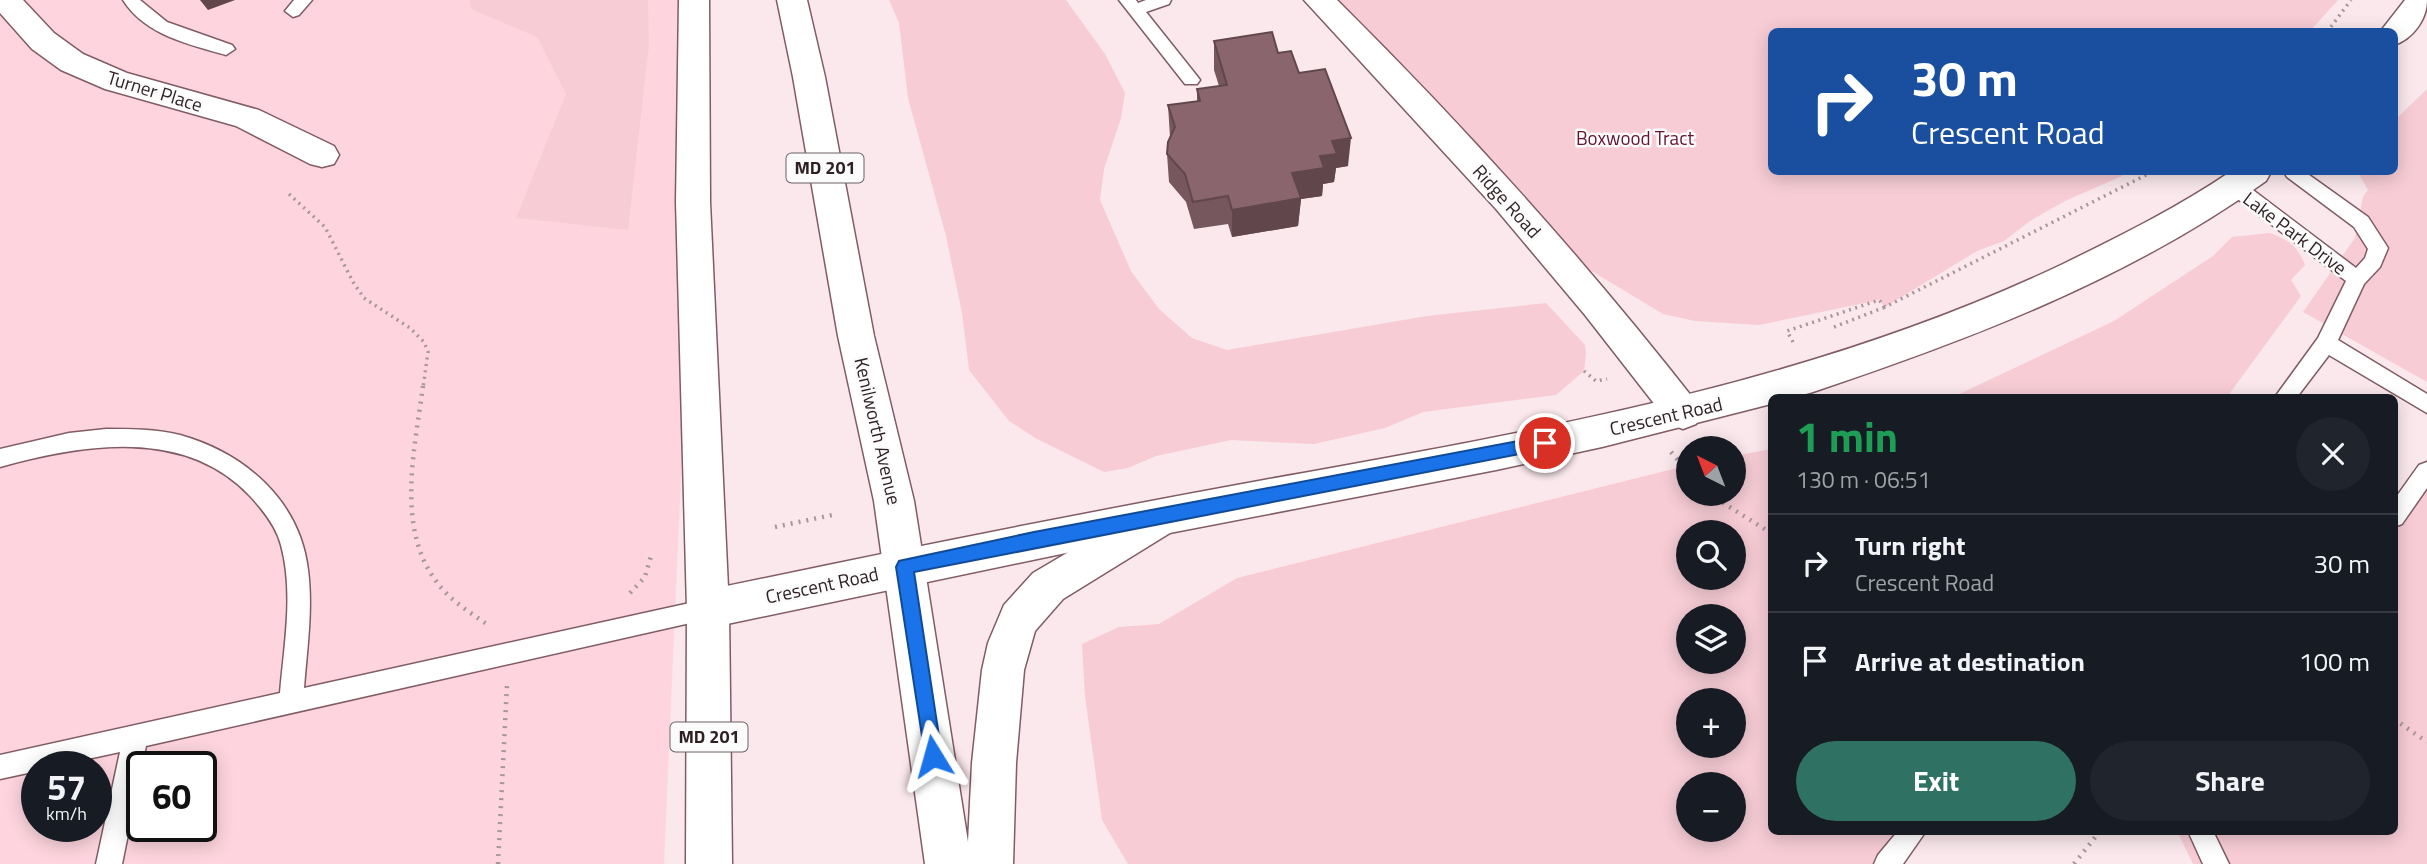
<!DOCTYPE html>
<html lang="en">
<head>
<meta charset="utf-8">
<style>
  :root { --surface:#171b24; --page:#20242c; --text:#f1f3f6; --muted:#9ea1a6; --line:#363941; --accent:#2f7264 }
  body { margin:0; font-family:"Titillium Web",sans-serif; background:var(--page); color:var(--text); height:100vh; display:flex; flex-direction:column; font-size:26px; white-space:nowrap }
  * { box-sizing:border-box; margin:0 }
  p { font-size:23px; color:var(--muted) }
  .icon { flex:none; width:38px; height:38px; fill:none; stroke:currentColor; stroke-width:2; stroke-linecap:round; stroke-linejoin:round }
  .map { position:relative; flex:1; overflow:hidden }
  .drawer { position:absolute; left:1768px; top:394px; width:630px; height:441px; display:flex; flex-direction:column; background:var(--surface); border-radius:10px; box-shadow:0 4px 18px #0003 }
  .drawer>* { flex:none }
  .top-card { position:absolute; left:1768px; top:28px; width:630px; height:147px; border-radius:10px; box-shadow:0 4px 18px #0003; background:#1a4fa0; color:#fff; overflow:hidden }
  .needle { width:46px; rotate:318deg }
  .buttons { position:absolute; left:1676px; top:436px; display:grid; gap:14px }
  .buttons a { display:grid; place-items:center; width:70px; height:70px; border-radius:50%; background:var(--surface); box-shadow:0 4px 18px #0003; font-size:35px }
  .speed { position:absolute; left:21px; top:751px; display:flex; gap:14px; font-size:35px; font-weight:700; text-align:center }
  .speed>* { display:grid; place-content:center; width:91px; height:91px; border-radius:50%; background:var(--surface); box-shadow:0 4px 18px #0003; line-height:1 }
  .speed small { font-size:18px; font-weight:400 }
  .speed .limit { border:4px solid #111; border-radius:10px; background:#fff; color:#111 }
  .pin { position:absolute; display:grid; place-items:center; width:60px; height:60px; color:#fff; margin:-30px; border:4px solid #fff; border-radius:50%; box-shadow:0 2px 7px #0007 }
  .me { position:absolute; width:77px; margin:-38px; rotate:352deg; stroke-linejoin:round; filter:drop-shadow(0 0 5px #0008) }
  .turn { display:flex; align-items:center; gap:24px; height:147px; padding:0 28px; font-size:32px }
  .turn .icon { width:91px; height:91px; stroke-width:2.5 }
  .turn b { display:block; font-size:49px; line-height:60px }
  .round { display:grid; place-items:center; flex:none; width:74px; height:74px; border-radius:37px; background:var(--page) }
  .overview { display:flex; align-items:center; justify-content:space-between; height:119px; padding:0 28px }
  h1 { font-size:42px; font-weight:700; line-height:52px; color:#1e9e55 }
  .button { display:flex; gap:14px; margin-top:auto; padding:14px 28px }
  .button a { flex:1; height:80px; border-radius:42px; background:var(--accent); color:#fff; font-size:28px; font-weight:700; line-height:80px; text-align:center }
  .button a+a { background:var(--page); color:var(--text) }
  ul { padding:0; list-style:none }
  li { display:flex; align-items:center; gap:21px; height:98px; padding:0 28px; border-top:2px solid var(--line) }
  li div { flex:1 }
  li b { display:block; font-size:26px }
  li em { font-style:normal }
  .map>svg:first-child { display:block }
  .built { fill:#fed5de; fill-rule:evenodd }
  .green { fill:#f7ccd5; fill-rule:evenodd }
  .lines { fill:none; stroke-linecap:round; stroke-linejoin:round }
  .service-casing { stroke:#815c65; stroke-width:3 }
  .minor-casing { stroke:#815c65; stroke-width:3 }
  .tertiary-casing { stroke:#815c65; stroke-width:3 }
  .primary-casing { stroke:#815c65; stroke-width:3 }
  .path-far1 { stroke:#a7969a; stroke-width:3.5; stroke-dasharray:2 4.5; stroke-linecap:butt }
  .path { stroke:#a7969a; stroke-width:4.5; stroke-dasharray:2 6; stroke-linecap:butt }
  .service { fill:#fff; fill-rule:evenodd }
  .minor { fill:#fff; fill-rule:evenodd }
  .tertiary { fill:#fff; fill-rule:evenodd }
  .primary { fill:#fff; fill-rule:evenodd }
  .wall { fill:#77575e }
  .shaded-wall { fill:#61474c }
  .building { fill:#8a656d; stroke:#61474c; stroke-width:2 }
  .route { fill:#1a73e8; stroke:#114b97; stroke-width:2 }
  .labels { text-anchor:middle; stroke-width:5; stroke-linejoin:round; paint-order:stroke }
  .shield { fill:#fbfbfb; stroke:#6c6163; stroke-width:2 }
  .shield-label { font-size:18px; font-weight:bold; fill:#2e1f22 }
  .street-label { font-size:19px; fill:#2e1f22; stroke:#fbfbfb }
  .park-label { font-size:19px; fill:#641331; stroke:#fbfbfb }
</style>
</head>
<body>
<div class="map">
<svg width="2427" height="864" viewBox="0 0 2427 864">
  <rect width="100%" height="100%" fill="#fae8ec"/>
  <!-- built -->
  <path class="built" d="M0 0H694L693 202 664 864H0ZM37 766H96V826H37ZM142 766H201V826H142Z"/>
  <!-- green -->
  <path class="green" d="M470 0H648L649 45 628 230 516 218 566 94 537 37 471 9Z
    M889 0H1066L1105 54 1125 93 1121 118 1104 169 1100 200 1131 271 1159 309 1192 338 1227 350 1427 316 1546 303 1585 345 1586 354 1584 371 1556 395 1423 412 1385 428 1314 444 1231 440 1156 456 1128 468 1104 472 1037 439 1009 421 969 370 962 313 946 236 908 98 899 23Z
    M1319 0H2338L2310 31 1771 32V172H2131L2065 201 2030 221 2004 241 1977 251 1885 307 1879 300 1759 325 1695 321 1663 314 1545 243Z
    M2427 89V382L2303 312 2355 238 2363 197 2368 190 2358 172H2394V121Z
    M2270 233C2288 240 2298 246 2305 265L2291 280 2301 296 2227 397H1953L2114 321 2213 256 2232 237Z
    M1771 449V831H1914L1887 864H1128L1102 820 1085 696 1082 644 1119 627 1159 624 1237 578 1689 465V494H1734V456ZM1689 532H1734V578H1689ZM1689 616H1734V662H1689ZM1689 700H1734V746H1689ZM1689 784H1734V830H1689Z
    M2427 472V864H2193L2177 831H2394V515Z"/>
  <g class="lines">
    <defs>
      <path id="service" d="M123 0H140L167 22 232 45 235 49 226 55C188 44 145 35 123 0Z
        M294 0H312L299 15 293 17 285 11Z
        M1119 0H1136L1138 3 1146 0H1171L1169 4 1146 12 1197 76 1200 80 1197 84H1185Z
        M2284 172H2305L2368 217 2388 248 2380 267 2364 284 2338 340 2427 394V413L2329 355 2297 397H2275L2318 338 2346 281 2227 191 2225 186 2227 181H2241L2356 268 2365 258 2368 249 2354 227 2287 177Z
        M106 429C131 429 156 429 180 435 245 453 300 501 308 570 313 609 307 649 304 688L708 599 716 602 719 609 716 616 708 619 146 746 122 864H96L120 752 55 766H37V771L0 779V755L280 693C284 645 294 593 281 545 276 526 263 510 250 496 185 427 83 444 0 467V449L69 433Z
        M2427 462V488L2402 524 2394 527V500L2419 465Z
        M1898 831H1926L1903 864H1874L1878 855Z
        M2188 831H2213L2229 864H2203Z"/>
      <path id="minor" d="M0 0H23L54 33 83 54 127 73 259 110 334 146 339 155 334 164 322 167 310 164 236 126 105 89 61 70 32 49 0 13Z
        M1304 0H1337C1465 127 1585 260 1696 402L1702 413 1696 424 1683 429 1670 424 1585 315 1496 209Z"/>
      <path id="tertiary" d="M2405 0H2427C2427 19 2413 39 2394 45V32H2380Z
        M2230 172H2271L2266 181C2129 279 1971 339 1813 392L1795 397H1771V404L1602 447 1496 470 1066 553 708 628 693 622 687 609 693 596 708 590C893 551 1078 514 1264 480 1536 431 1811 384 2063 264 2120 236 2177 208 2230 172Z"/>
      <path id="primary" d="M679 0H709L710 202 729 609 732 864H686L687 609 676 202Z
        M777 0H807L825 77 874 336 914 501 968 842 972 763 982 670 988 643 1004 605 1033 573 1150 504 1164 499 1178 504 1184 516 1178 528 1063 599 1035 631 1024 670 1016 763 1013 864H925L874 501 838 336 793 77Z"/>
    </defs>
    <!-- service casing -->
    <use href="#service" class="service-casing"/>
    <!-- minor casing -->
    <use href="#minor" class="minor-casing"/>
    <!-- tertiary casing -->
    <use href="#tertiary" class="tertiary-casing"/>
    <!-- primary casing -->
    <use href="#primary" class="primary-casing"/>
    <!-- path-far1 -->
    <path class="path-far1" d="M2327 32 2351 0
      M289 194 325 227 353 282 364 298 410 328 424 342 428 352 423 388
      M1834 327 1885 307
      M1793 342 1787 331 1879 300 1885 307 2152 172
      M1584 371 1596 381 1607 379"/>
    <!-- path -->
    <path class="path" d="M423 386C414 455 392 541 449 596 461 607 475 616 488 625
      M1671 452 1689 473
      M1709 494 1771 533
      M775 527 837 514
      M630 593 645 577 652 552
      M2394 719 2427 742
      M498 864 507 685
      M2074 864 2100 831"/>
    <!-- service -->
    <use href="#service" class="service"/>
    <!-- minor -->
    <use href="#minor" class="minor"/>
    <!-- tertiary -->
    <use href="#tertiary" class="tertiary"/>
    <!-- primary -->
    <use href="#primary" class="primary"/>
  </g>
  <!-- wall -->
  <path class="wall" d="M1214 41 1278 53 1299 73 1348 166 1336 168 1334 182 1323 184 1322 196 1301 199 1298 226 1232 237 1228 224 1194 229 1186 202 1169 182 1167 154 1170 137 1168 105 1197 101V89L1219 86 1214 70Z"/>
  <!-- shaded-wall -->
  <path class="shaded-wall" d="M200 0H235L208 10Z
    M1351 138 1348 166 1336 168 1334 182 1323 184 1322 196 1301 199 1298 226 1232 237V210L1320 156 1332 141Z"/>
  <!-- building -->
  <path class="building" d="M1272 32 1278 53 1291 51 1299 73 1325 69 1351 138 1332 141 1337 154 1320 156 1324 168 1292 173 1301 198 1232 210 1228 196 1193 202 1185 174 1167 154 1168 142 1175 127 1168 105 1200 101 1197 89 1227 85 1214 41Z"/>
  <!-- route -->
  <path class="route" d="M1545 436 1551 438 1553 443 1551 448 1545 449 914 572 942 756 939 762 933 765 926 762 896 567 899 561 1034 532Z"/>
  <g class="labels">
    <!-- shield labels -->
    <g class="shield">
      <rect x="786.5" y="153.5" width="77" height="29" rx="5"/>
      <rect x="670.5" y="722.5" width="77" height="29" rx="5"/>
    </g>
    <g class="shield-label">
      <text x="825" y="174">MD 201</text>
      <text x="709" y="743">MD 201</text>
    </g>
    <!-- street labels -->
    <g class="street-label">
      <text transform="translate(155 91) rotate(17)" y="7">Turner Place</text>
      <text transform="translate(1507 201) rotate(48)" y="7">Ridge Road</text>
      <text transform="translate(2295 233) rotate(37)" y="7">Lake Park Drive</text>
      <text transform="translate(1666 416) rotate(-13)" y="7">Crescent Road</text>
      <text transform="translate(878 431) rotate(77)" y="7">Kenilworth Avenue</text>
      <text transform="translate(822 585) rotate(-12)" y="7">Crescent Road</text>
    </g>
    <!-- park labels -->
    <g class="park-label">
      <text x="1635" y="145">Boxwood Tract</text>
    </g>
  </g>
</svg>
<div class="buttons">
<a><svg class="needle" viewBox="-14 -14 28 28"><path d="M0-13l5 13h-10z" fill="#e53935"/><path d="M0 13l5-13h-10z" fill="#9ea1a6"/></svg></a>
<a><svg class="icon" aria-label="search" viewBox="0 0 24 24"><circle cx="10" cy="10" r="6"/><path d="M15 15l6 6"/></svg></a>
<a><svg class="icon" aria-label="layers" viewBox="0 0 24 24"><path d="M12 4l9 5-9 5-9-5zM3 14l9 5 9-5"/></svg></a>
<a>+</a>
<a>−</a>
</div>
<div class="speed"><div>57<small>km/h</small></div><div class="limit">60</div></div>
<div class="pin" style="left:1545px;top:443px;background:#d93025"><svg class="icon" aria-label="arrive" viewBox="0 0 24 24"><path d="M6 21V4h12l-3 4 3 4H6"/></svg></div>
<svg class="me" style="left:933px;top:756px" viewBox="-20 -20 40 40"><path d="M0-17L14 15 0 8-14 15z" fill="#1a73e8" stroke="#fff" stroke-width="4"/></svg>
<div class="top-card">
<div class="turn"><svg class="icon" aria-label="right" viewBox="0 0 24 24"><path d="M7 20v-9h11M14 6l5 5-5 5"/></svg><div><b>30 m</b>Crescent Road</div></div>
</div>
<section class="drawer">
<div class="overview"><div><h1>1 min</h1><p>130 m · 06:51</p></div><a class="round"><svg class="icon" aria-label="close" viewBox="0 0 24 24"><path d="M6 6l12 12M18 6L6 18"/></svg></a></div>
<ul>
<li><svg class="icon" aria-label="right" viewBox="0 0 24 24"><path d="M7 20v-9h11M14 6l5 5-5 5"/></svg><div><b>Turn right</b><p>Crescent Road</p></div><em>30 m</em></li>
<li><svg class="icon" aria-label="arrive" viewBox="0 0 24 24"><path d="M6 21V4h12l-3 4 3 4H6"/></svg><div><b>Arrive at destination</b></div><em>100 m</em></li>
</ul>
<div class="button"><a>Exit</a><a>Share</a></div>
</section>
</div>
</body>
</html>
